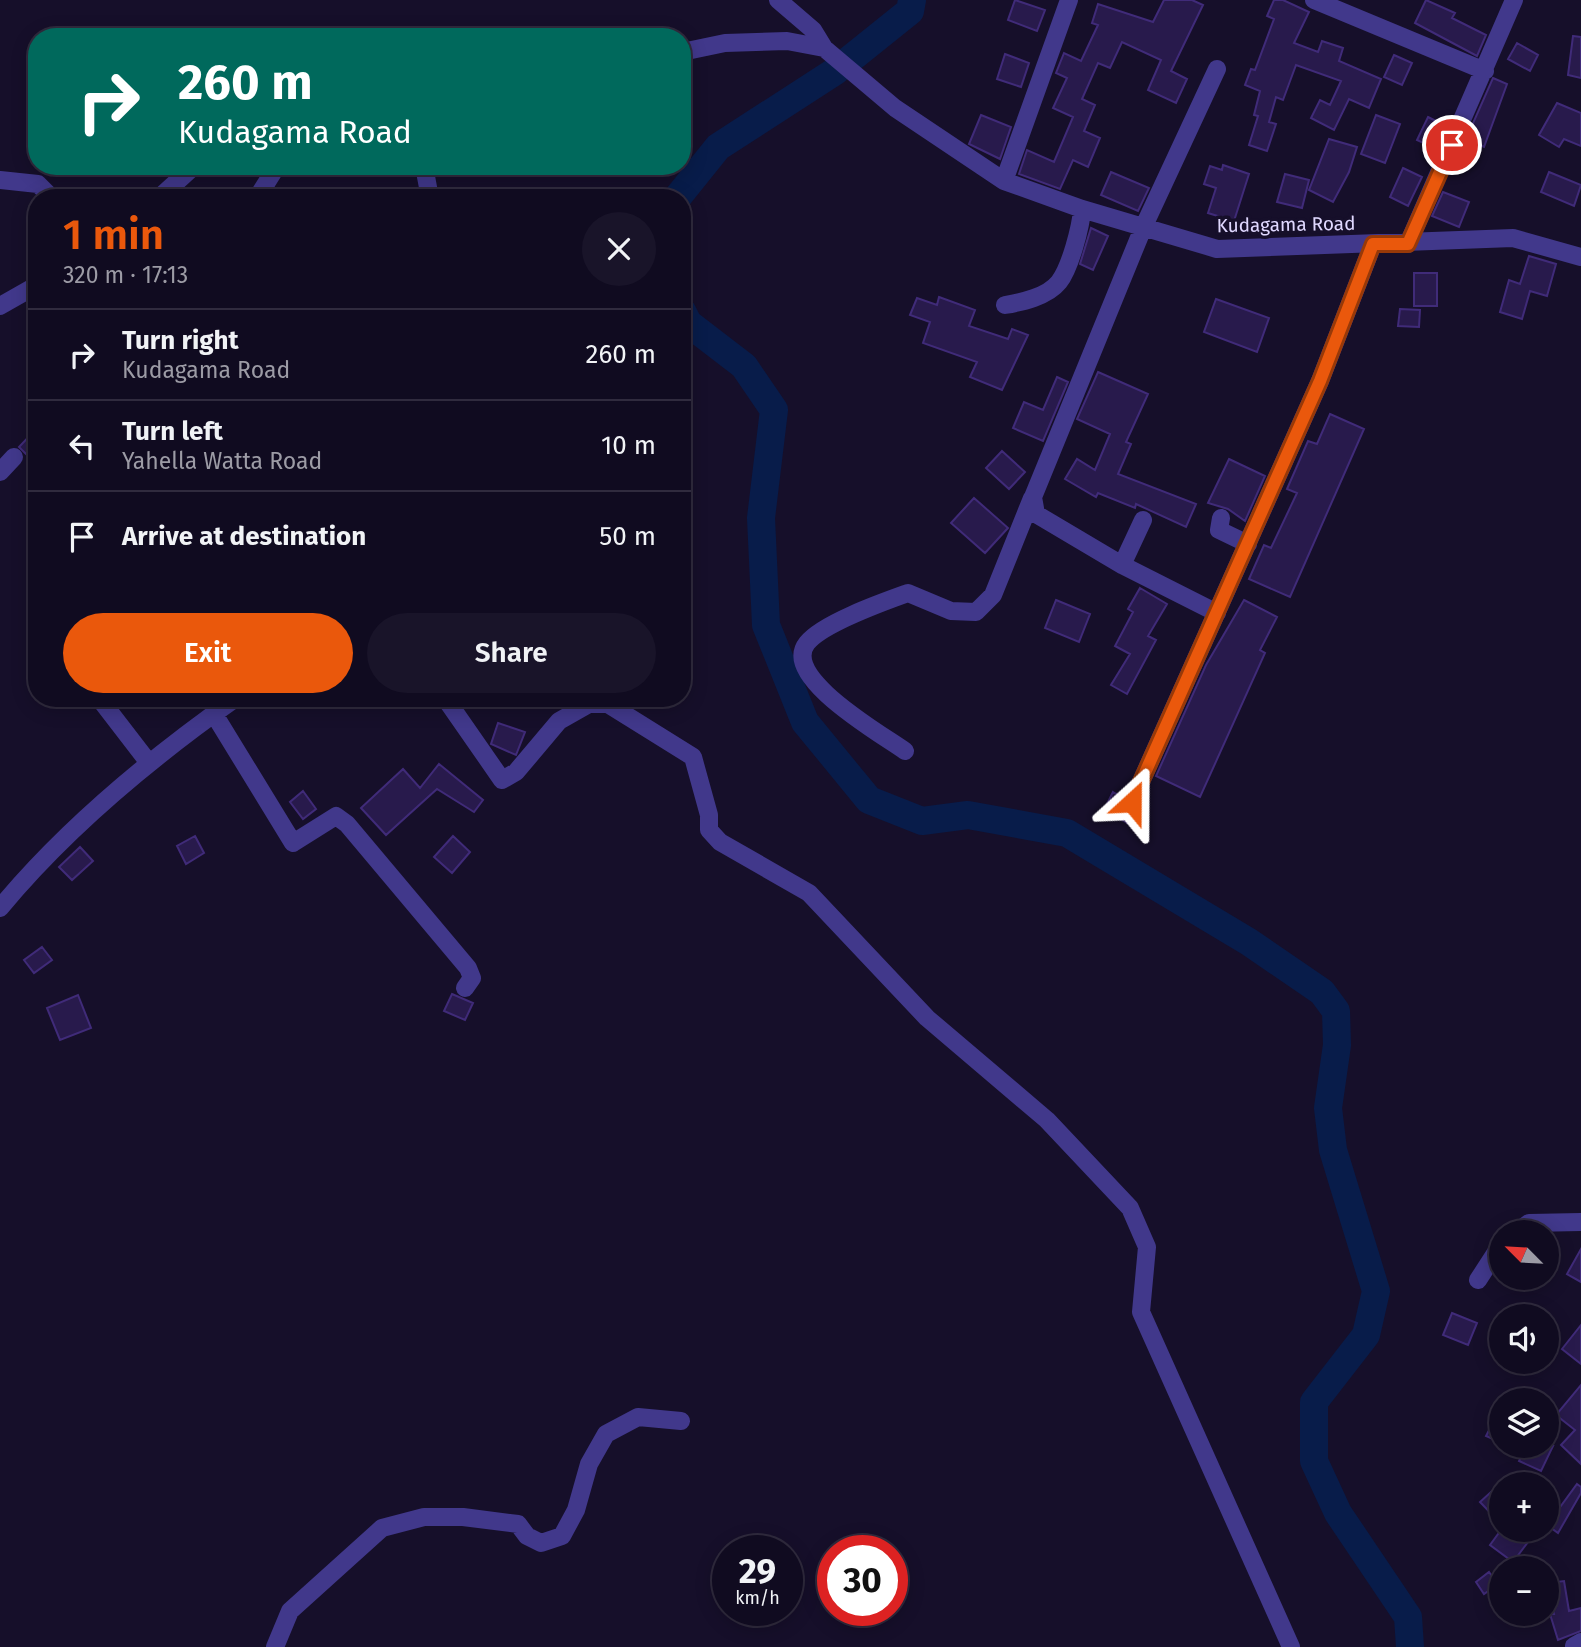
<!DOCTYPE html>
<html lang="en">
<head>
<meta charset="utf-8">
<style>
  :root { --surface:#100b20; --page:#191429; --text:#f1f3f6; --muted:#9c9ba5; --line:#302b3e; --accent:#ea580c }
  body { margin:0; font-family:"Fira Sans",sans-serif; background:var(--page); color:var(--text); height:100vh; display:flex; flex-direction:column; font-size:26px; white-space:nowrap }
  * { box-sizing:border-box; margin:0 }
  p { font-size:23px; color:var(--muted) }
  .icon { flex:none; width:38px; height:38px; fill:none; stroke:currentColor; stroke-width:2; stroke-linecap:round; stroke-linejoin:round }
  .map { position:relative; flex:1; overflow:hidden }
  .details { position:absolute; left:28px; top:189px; width:663px; height:518px; display:flex; flex-direction:column; background:var(--surface); border-radius:28px; box-shadow:0 4px 18px #0003,0 0 0 2px var(--line) }
  .details>* { flex:none }
  .hud { position:absolute; left:28px; top:28px; width:663px; height:147px; border-radius:28px; box-shadow:0 4px 18px #0003,0 0 0 2px var(--line); background:#00695c; color:#fff; overflow:hidden }
  .needle { width:46px; rotate:294deg }
  .controls { position:absolute; left:1489px; top:1220px; display:grid; gap:14px }
  .controls a { display:grid; place-items:center; width:70px; height:70px; border-radius:50%; background:var(--surface); box-shadow:0 4px 18px #0003,0 0 0 2px var(--line); font-size:35px }
  .speed { position:absolute; left:712px; top:1535px; display:flex; gap:14px; font-size:35px; font-weight:700; text-align:center }
  .speed>* { display:grid; place-content:center; width:91px; height:91px; border-radius:50%; background:var(--surface); box-shadow:0 4px 18px #0003,0 0 0 2px var(--line); line-height:1 }
  .speed small { font-size:18px; font-weight:400 }
  .speed .limit { border:10px solid #d22; background:#fff; color:#111 }
  .pin { position:absolute; display:grid; place-items:center; width:60px; height:60px; color:#fff; margin:-30px; border:4px solid #fff; border-radius:50%; box-shadow:0 2px 7px #0007 }
  .me { position:absolute; width:77px; margin:-38px; rotate:24deg; stroke-linejoin:round; filter:drop-shadow(0 0 5px #0008) }
  .turn { display:flex; align-items:center; gap:24px; height:147px; padding:0 35px; font-size:32px }
  .turn .icon { width:91px; height:91px; stroke-width:2.5 }
  .turn b { display:block; font-size:49px; line-height:60px }
  .round { display:grid; place-items:center; flex:none; width:74px; height:74px; border-radius:37px; background:var(--page) }
  .summary { display:flex; align-items:center; justify-content:space-between; height:119px; padding:0 35px }
  h1 { font-size:42px; font-weight:600; line-height:52px; color:var(--accent) }
  .cta { display:flex; gap:14px; margin-top:auto; padding:14px 35px }
  .cta a { flex:1; height:80px; border-radius:42px; background:var(--accent); color:#fff; font-size:28px; font-weight:600; line-height:80px; text-align:center }
  .cta a+a { background:var(--page); color:var(--text) }
  ul { padding:0; list-style:none }
  li { display:flex; align-items:center; gap:21px; height:91px; padding:0 35px; border-top:2px solid var(--line) }
  li div { flex:1 }
  li b { display:block; font-size:26px }
  li em { font-style:normal }
  .map>svg:first-child { display:block }
  .lines { fill:none; stroke-linecap:round; stroke-linejoin:round }
  .river { stroke:#081c4a; stroke-width:28 }
  .building { fill:#281a4c; stroke:#402b79; stroke-width:2 }
  .minor { stroke:#41388b; stroke-width:18 }
  .route-casing { stroke:#983908; stroke-width:18 }
  .route { stroke:#ea580c; stroke-width:12 }
  .labels { text-anchor:middle; stroke-width:7; stroke-linejoin:round; paint-order:stroke }
  .street-label { font-size:19px; fill:#e0d8ff; stroke:#160f2a }
</style>
</head>
<body>
<div class="map">
<svg width="1581" height="1647" viewBox="0 0 1581 1647">
  <rect width="100%" height="100%" fill="#160f2a"/>
  <g class="lines">
    <!-- river -->
    <path class="river" d="M677 198 718 147 834 72 910 11 912 0
      M682 311 688 323 744 366 774 410 761 518 766 625 805 722 869 800 922 821 968 815 1067 833 1249 942 1322 992 1336 1011 1337 1045 1328 1108 1333 1150 1376 1291 1366 1335 1314 1402V1461L1338 1513 1408 1617 1410 1647"/>
  </g>
  <!-- building -->
  <path class="building" d="M1015 0 1045 10 1037 31 1008 20Z
    M1164 0H1192L1203 5 1171 71 1187 79 1176 103 1148 90 1161 60 1122 42 1110 68 1098 63 1082 99 1095 105 1084 131 1100 138 1088 167 1073 160 1060 189 1019 174 1027 150 1054 162 1073 117 1053 108 1067 78 1056 73 1064 53 1081 61 1098 25 1092 23 1098 4 1153 22Z
    M1274 0H1283L1309 12 1294 43 1318 52 1322 41 1343 48 1339 61 1381 79 1369 108 1349 99 1334 130 1311 118 1320 100 1330 105 1341 81 1296 65 1283 100 1276 97 1269 122 1276 124 1267 151 1249 145 1258 116 1254 115 1260 91 1245 85 1251 69 1255 70 1274 19 1267 16Z
    M1426 0 1455 13 1452 18 1486 35 1477 56 1415 23Z
    M1573 36 1581 37V78L1568 75Z
    M1517 43 1538 55 1530 71 1508 59Z
    M1005 54 1029 63 1021 87 997 79Z
    M1394 55 1412 63 1402 85 1384 77Z
    M1493 78 1507 84 1484 147 1466 139Z
    M1557 103 1581 113V146L1564 139 1559 147 1539 135Z
    M981 115 1011 127 1000 159 969 144Z
    M1376 115 1400 124 1385 163 1361 154Z
    M1428 117 1444 125 1434 148 1417 140Z
    M1329 139 1357 147 1349 172 1333 202 1309 190Z
    M1223 165 1249 174 1234 221 1208 213 1216 188 1204 184 1210 166 1222 170Z
    M1403 168 1422 177 1408 206 1390 197Z
    M1111 172 1149 188 1138 211 1101 195Z
    M1549 172 1581 185 1574 206 1541 192Z
    M1285 174 1309 180 1302 208 1277 202Z
    M1443 192 1469 202 1459 227 1432 216Z
    M1091 228 1108 236 1093 270 1080 264Z
    M1529 256 1556 264 1547 296 1530 291 1522 319 1500 312 1509 280 1520 284Z
    M1414 273H1437V306H1414Z
    M939 297 975 310 969 326 1008 339 1012 329 1028 335 1002 390 970 377 977 362 923 343 930 322 910 315 917 298 937 305Z
    M1216 299 1269 318 1257 352 1204 332Z
    M1400 309 1420 310 1419 327 1398 326Z
    M1098 372 1148 394 1126 442 1131 444 1118 474 1196 504 1186 527 1136 504 1135 508 1098 493 1096 497 1065 479 1077 459 1095 470 1110 434 1077 419Z
    M1057 377 1068 382 1043 441 1013 428 1024 402 1043 410Z
    M1330 414 1364 429 1290 597 1249 579 1264 545 1271 548 1297 493 1287 489 1308 441 1317 444Z
    M37 428V445L28 456 19 447Z
    M1002 451 1025 472 1009 489 986 468Z
    M1229 459 1265 476 1245 521 1228 509 1208 503Z
    M974 498 1008 528 985 553 951 523Z
    M1140 588 1167 604 1148 636 1156 640 1127 694 1111 685 1130 654 1115 646 1133 612 1128 609Z
    M1056 600 1090 614 1079 642 1045 628Z
    M1244 600 1277 617 1260 650 1265 653 1200 797 1156 776 1206 665Z
    M498 723 525 732 516 755 491 744Z
    M439 764 483 800 474 812 437 789 386 835 361 808 403 769 420 788Z
    M303 791 316 809 303 819 290 802Z
    M1113 792 1122 797 1123 809 1135 813 1129 824 1104 810Z
    M195 836 204 853 186 864 177 846Z
    M453 836 470 852 452 873 434 857Z
    M80 847 93 861 72 880 59 867Z
    M42 947 52 960 34 973 24 960Z
    M452 994 473 1003 465 1020 444 1011Z
    M78 995 91 1028 60 1040 47 1008Z
    M1581 1249V1282L1567 1274Z
    M1452 1313 1477 1323 1468 1345 1443 1335Z
    M1581 1325V1364L1562 1349Z
    M1581 1385V1464L1561 1445 1575 1430 1556 1415Z
    M1502 1405V1443L1486 1436Z
    M1526 1446H1553L1541 1471 1519 1461Z
    M1502 1482V1525L1480 1502Z
    M1577 1484 1581 1487V1493L1558 1533 1547 1525Z
    M1501 1530H1537L1513 1562 1490 1545Z
    M1489 1572 1498 1584 1484 1594 1476 1582Z
    M1564 1581 1569 1611 1581 1608V1631L1558 1640 1550 1614H1554L1548 1583Z"/>
  <g class="lines">
    <!-- minor -->
    <path class="minor" d="M778 0 813 30 824 48
      M1314 0 1485 71
      M682 52 725 43 787 41 824 48 895 108 1004 181 1082 209 1217 249 1513 238 1581 257
      M424 166 430 198
      M0 180 38 184 52 198
      M1004 181 1069 0
      M159 198 194 166
      M257 198 277 166
      M1408 244 1514 0
      M1005 305C1022 302 1047 297 1059 282 1070 268 1081 227 1082 209
      M0 306 37 285
      M0 472 14 457
      M1221 518 1219 530 1248 544
      M1122 565 1143 520
      M1217 613 1122 565 1036 514 1033 497 1143 228 1217 69
      M99 698 149 763
      M445 698 502 780 516 772 559 721 589 704H608L693 757 709 815V830L720 842 809 893 927 1018 1047 1120 1130 1208 1147 1247 1141 1312 1291 1647
      M214 714 293 843 336 816 347 824 468 968 472 978 465 988
      M905 751C883 735 780 677 807 643 823 623 883 602 908 593L951 611 976 612 993 595 1032 498
      M1132 802 1320 381 1373 244
      M0 908C67 827 151 758 236 698
      M1517 1232 1529 1223 1581 1222
      M1478 1280 1502 1243
      M1574 1646 1581 1642
      M275 1647 290 1611 382 1528 424 1517H463L518 1524 527 1536 541 1543 562 1536 576 1510 589 1464 606 1434 638 1417 681 1421"/>
  </g>
  <g class="lines">
    <defs>
      <path id="route" d="M1132 802 1320 381 1373 244H1408L1452 145"/>
    </defs>
    <!-- route casing -->
    <use href="#route" class="route-casing"/>
    <!-- route -->
    <use href="#route" class="route"/>
  </g>
  <g class="labels">
    <!-- street labels -->
    <g class="street-label">
      <text transform="translate(1286 224) rotate(-1)" y="7">Kudagama Road</text>
    </g>
  </g>
</svg>
<div class="controls">
<a><svg class="needle" viewBox="-14 -14 28 28"><path d="M0-13l5 13h-10z" fill="#e53935"/><path d="M0 13l5-13h-10z" fill="#9c9ba5"/></svg></a>
<a><svg class="icon" aria-label="sound" viewBox="0 0 24 24"><path d="M4 9h4l5-4v14l-5-4H4zM17 9q2 3 0 6"/></svg></a>
<a><svg class="icon" aria-label="layers" viewBox="0 0 24 24"><path d="M12 4l9 5-9 5-9-5zM3 14l9 5 9-5"/></svg></a>
<a>+</a>
<a>−</a>
</div>
<div class="speed"><div>29<small>km/h</small></div><div class="limit">30</div></div>
<div class="pin" style="left:1452px;top:145px;background:#d93025"><svg class="icon" aria-label="arrive" viewBox="0 0 24 24"><path d="M6 21V4h12l-3 4 3 4H6"/></svg></div>
<svg class="me" style="left:1132px;top:802px" viewBox="-20 -20 40 40"><path d="M0-17L14 15 0 8-14 15z" fill="#ea580c" stroke="#fff" stroke-width="4"/></svg>
<div class="hud">
<div class="turn"><svg class="icon" aria-label="right" viewBox="0 0 24 24"><path d="M7 20v-9h11M14 6l5 5-5 5"/></svg><div><b>260 m</b>Kudagama Road</div></div>
</div>
<section class="details">
<div class="summary"><div><h1>1 min</h1><p>320 m · 17:13</p></div><a class="round"><svg class="icon" aria-label="close" viewBox="0 0 24 24"><path d="M6 6l12 12M18 6L6 18"/></svg></a></div>
<ul>
<li><svg class="icon" aria-label="right" viewBox="0 0 24 24"><path d="M7 20v-9h11M14 6l5 5-5 5"/></svg><div><b>Turn right</b><p>Kudagama Road</p></div><em>260 m</em></li>
<li><svg class="icon" aria-label="left" viewBox="0 0 24 24"><path d="M17 20v-9H6M10 6l-5 5 5 5"/></svg><div><b>Turn left</b><p>Yahella Watta Road</p></div><em>10 m</em></li>
<li><svg class="icon" aria-label="arrive" viewBox="0 0 24 24"><path d="M6 21V4h12l-3 4 3 4H6"/></svg><div><b>Arrive at destination</b></div><em>50 m</em></li>
</ul>
<div class="cta"><a>Exit</a><a>Share</a></div>
</section>
</div>
</body>
</html>
